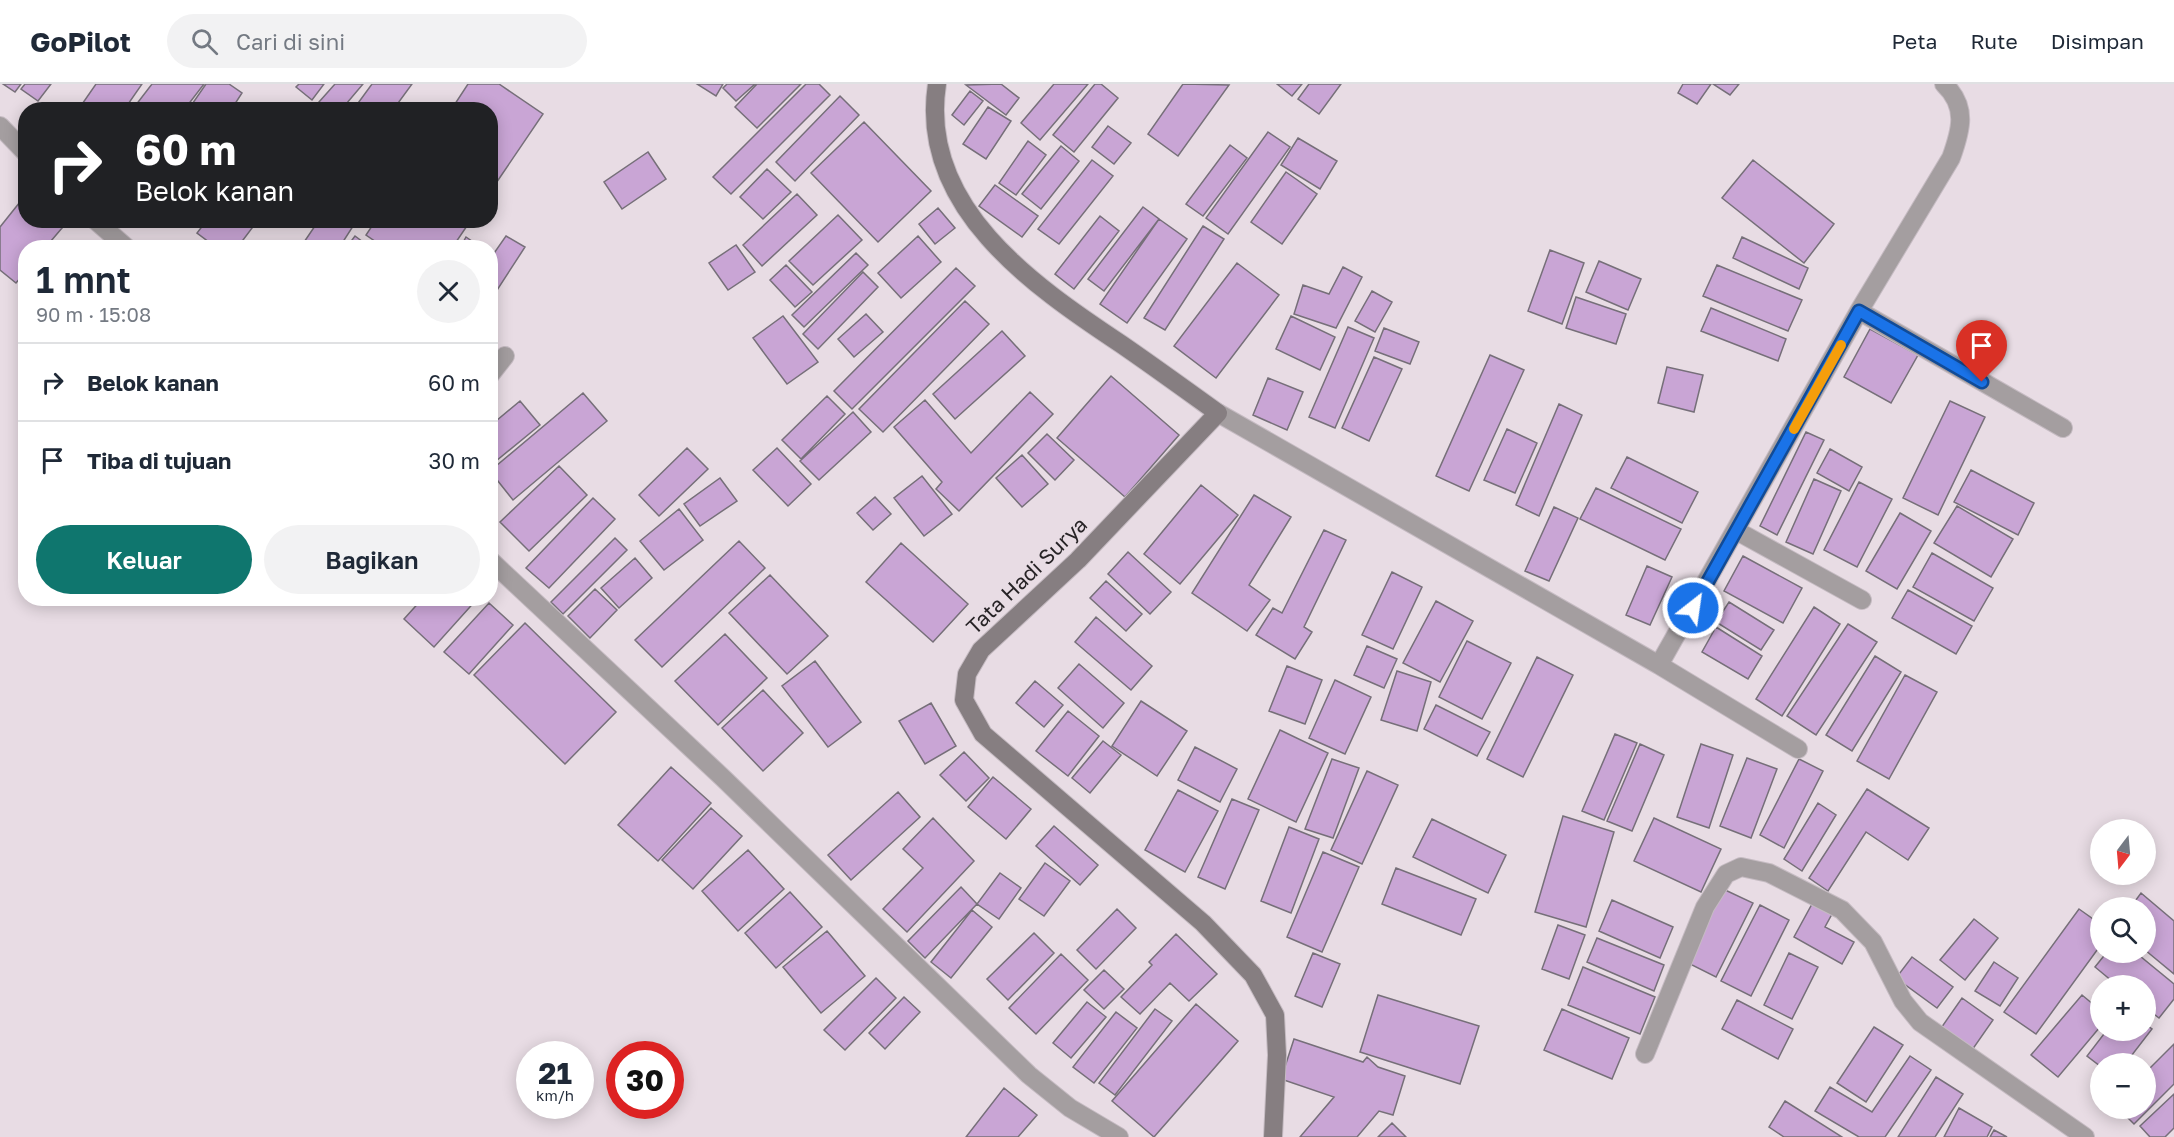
<!DOCTYPE html>
<html lang="id">
<head>
<meta charset="utf-8">
<style>
  :root { --surface:#fff; --page:#f2f2f3; --text:#1f2937; --muted:#747a83; --line:#e0e1e3; --accent:#0f766e }
  body { margin:0; font-family:"Golos Text",sans-serif; background:var(--page); color:var(--text); height:100vh; display:flex; flex-direction:column; font-size:22px; white-space:nowrap }
  * { box-sizing:border-box; margin:0 }
  p { font-size:20px; color:var(--muted) }
  .icon { flex:none; width:33px; height:33px; fill:none; stroke:currentColor; stroke-width:2; stroke-linecap:round; stroke-linejoin:round }
  .map { position:relative; flex:1; overflow:hidden }
  .sheet { position:absolute; left:18px; top:156px; width:480px; height:366px; display:flex; flex-direction:column; background:var(--surface); border-radius:24px; box-shadow:0 3px 15px #0003 }
  .sheet>* { flex:none }
  .hud { position:absolute; left:18px; top:18px; width:480px; height:126px; border-radius:24px; box-shadow:0 3px 15px #0003; background:#202124; color:#fff; overflow:hidden }
  .needle { width:39px; rotate:196deg }
  .buttons { position:absolute; left:2090px; top:735px; display:grid; gap:12px }
  .buttons a { display:grid; place-items:center; width:66px; height:66px; border-radius:50%; background:var(--surface); box-shadow:0 3px 15px #0003; font-size:30px }
  .speed { position:absolute; left:516px; top:957px; display:flex; gap:12px; font-size:30px; font-weight:700; text-align:center }
  .speed>* { display:grid; place-content:center; width:78px; height:78px; border-radius:50%; background:var(--surface); box-shadow:0 3px 15px #0003; line-height:1 }
  .speed small { font-size:15px; font-weight:400 }
  .speed .limit { border:9px solid #d22; background:#fff; color:#111 }
  .pin { position:absolute; display:grid; place-items:center; width:51px; height:51px; color:#fff; margin:-62px -26px; border-radius:50% 50% 50% 0; rotate:-45deg; box-shadow:0 0 6px #0007 }
  .pin .icon { rotate:45deg }
  .me { position:absolute; width:66px; margin:-33px; rotate:30deg; stroke-linejoin:round; filter:drop-shadow(0 0 4px #0008) }
  .turn { display:flex; align-items:center; gap:21px; height:126px; padding:0 18px; font-size:27px }
  .turn .icon { width:78px; height:78px; stroke-width:2.5 }
  .turn b { display:block; font-size:42px; line-height:51px }
  .round { display:grid; place-items:center; flex:none; width:63px; height:63px; border-radius:32px; background:var(--page) }
  .summary { display:flex; align-items:center; justify-content:space-between; height:102px; padding:0 18px }
  h1 { font-size:36px; font-weight:600; line-height:45px }
  .cta { display:flex; gap:12px; margin-top:auto; padding:12px 18px }
  .cta a { flex:1; height:69px; border-radius:36px; background:var(--accent); color:#fff; font-size:24px; font-weight:600; line-height:69px; text-align:center }
  .cta a+a { background:var(--page); color:var(--text) }
  ul { padding:0; list-style:none }
  li { display:flex; align-items:center; gap:18px; height:78px; padding:0 18px; border-top:2px solid var(--line) }
  li div { flex:1 }
  li b { display:block; font-size:22px }
  li em { font-style:normal }
  header { display:flex; align-items:center; gap:36px; box-sizing:border-box; height:84px; padding:0 30px; background:var(--surface); border-bottom:2px solid var(--line) }
  header strong { font-size:28px }
  nav { display:flex; gap:33px; margin-inline-start:auto; font-size:21px }
  .search { width:420px; height:54px; background:var(--page); display:flex; align-items:center; gap:15px; box-sizing:border-box; padding:0 21px; border-radius:33px; color:var(--muted); font-size:22px }
  .map>svg:first-child { display:block }
  .building { fill:#c9a5d5; stroke:#766f79; stroke-width:1.5 }
  .lines { fill:none; stroke-linecap:round; stroke-linejoin:round }
  .street-casing { stroke:#c5bbc2; stroke-width:20 }
  .secondary-casing { stroke:#c5bbc2; stroke-width:20 }
  .street { stroke:#a49ea0; stroke-width:18 }
  .secondary { stroke:#867e81; stroke-width:18 }
  .route-casing { stroke:#114b97; stroke-width:15 }
  .route { stroke:#1a73e8; stroke-width:10 }
  .slow { stroke:#f59e0b; stroke-width:10 }
  .labels { text-anchor:middle; stroke-width:5; stroke-linejoin:round; paint-order:stroke }
  .street-label { font-size:21px; fill:#272326; stroke:#e8dce4 }
</style>
</head>
<body>
<header>
<strong>GoPilot</strong>
<div class="search"><svg class="icon" aria-label="search" viewBox="0 0 24 24"><circle cx="10" cy="10" r="6"/><path d="M15 15l6 6"/></svg>Cari di sini</div>
<nav><a>Peta</a><a>Rute</a><a>Disimpan</a></nav>
</header>
<div class="map">
<svg width="2174" height="1053" viewBox="0 0 2174 1053">
  <rect width="100%" height="100%" fill="#e8dce4"/>
  <!-- building -->
  <path class="building" d="M3 0H21L15 8Z
    M25 0H51L38 17 21 5Z
    M96 0H142L124 26H78Z
    M152 0H204L184 26H132Z
    M206 0H229L242 9 231 26H188Z
    M299 0H324L312 16 296 3Z
    M335 0H363L341 26H327L319 18Z
    M372 0H412L393 26H353Z
    M468 0H499L543 30 490 108V26H451Z
    M697 0H723L716 12Z
    M727 0H755L736 17 723 4Z
    M757 0H801L757 44 735 23Z
    M806 0H819L830 11 731 110 713 93Z
    M1001 0 1019 14 1006 31 966 1Z
    M1054 0H1088L1040 56 1021 39Z
    M1095 0H1101L1118 14 1074 68 1053 51Z
    M1183 0 1229 1 1178 72 1148 50Z
    M1277 0H1302L1292 12Z
    M1309 0H1341L1319 30 1298 15Z
    M1683 0H1711L1697 20 1678 9Z
    M1713 0H1739L1730 11Z
    M970 7 983 17 964 41 952 31Z
    M840 12 859 31 795 97 776 78Z
    M988 23 1011 37 986 75 963 60Z
    M864 38 931 107 878 158 811 89Z
    M1108 42 1131 59 1114 80 1092 63Z
    M1268 48 1290 63 1228 150 1206 134Z
    M1298 54 1337 77 1320 105 1281 81Z
    M1028 57 1046 71 1016 111 999 99Z
    M1230 61 1247 74 1203 132 1186 120Z
    M1061 62 1079 77 1041 125 1022 110Z
    M648 68 666 95 622 125 604 98Z
    M1092 76 1113 92 1059 160 1038 145Z
    M1753 76 1834 140 1804 179 1722 114Z
    M767 85 791 108 763 135 740 113Z
    M1286 88 1317 110 1282 160 1251 138Z
    M995 101 1038 132 1022 153 979 122Z
    M797 110 817 131 762 182 743 161Z
    M24 113 26 136H53L62 144 45 164H26V187L16 199 0 186V143Z
    M1143 123 1159 135 1104 207 1088 195Z
    M938 124 955 144 935 160 919 140Z
    M838 131 862 156 813 201 789 177Z
    M1100 132 1119 147 1074 205 1055 190Z
    M1159 135 1187 155 1127 239 1100 220Z
    M207 136H258L237 164H217L197 149Z
    M319 136H357L339 164H300Z
    M376 136H471L452 164H385L366 151Z
    M1203 142 1224 155 1165 246 1144 234Z
    M355 152 371 164H346Z
    M506 152 525 163 490 217V175Z
    M918 152 941 178 901 214 878 189Z
    M466 153 482 164H460Z
    M1742 153 1808 184 1799 205 1733 174Z
    M736 161 755 188 728 206 709 179Z
    M1550 166 1584 179 1562 240 1528 227Z
    M856 169 868 181 804 243 792 231Z
    M1599 177 1641 195 1628 226 1586 208Z
    M1237 179 1279 211 1216 294 1174 262Z
    M786 181 812 208 795 223 770 196Z
    M1717 181 1802 216 1788 247 1703 212Z
    M1343 183 1362 193 1336 244 1294 230 1303 201 1329 210Z
    M956 184 975 202 852 325 834 307Z
    M863 188 878 203 818 265 803 250Z
    M1372 207 1392 218 1375 248 1355 237Z
    M1576 213 1626 230 1616 260 1566 244Z
    M965 217 989 240 883 348 859 325Z
    M1711 224 1786 255 1778 277 1701 247Z
    M866 230 883 248 854 273 838 255Z
    M783 232 818 278 787 300 753 254Z
    M1291 232 1335 253 1320 286 1276 265Z
    M1348 243 1374 254 1335 344 1309 333Z
    M1384 244 1419 258 1410 280 1375 267Z
    M1870 245 1918 271 1891 319 1844 293Z
    M1002 247 1025 272 955 335 933 310Z
    M1490 271 1524 286 1469 407 1436 392Z
    M1374 273 1402 285 1369 357 1342 344Z
    M1667 283 1703 291 1694 328 1658 319Z
    M1111 292 1179 351 1125 413 1057 354Z
    M1268 294 1303 308 1287 346 1253 331Z
    M1030 308 1053 330 959 427 936 405 942 398 894 343 925 316 971 369Z
    M583 309 607 337 513 416 490 387Z
    M827 312 845 330 801 375 782 356Z
    M520 317 540 341 496 377 490 370V342Z
    M1950 317 1985 333 1938 431 1903 414Z
    M1559 320 1582 331 1539 432 1516 421Z
    M853 328 871 348 819 396 800 377Z
    M1507 345 1537 359 1515 409 1484 396Z
    M1806 348 1824 356 1777 451 1760 442Z
    M1047 350 1074 376 1055 396 1028 369Z
    M687 364 708 385 659 432 639 411Z
    M777 364 811 400 788 422 753 386Z
    M1830 365 1862 383 1849 407 1817 389Z
    M1022 371 1048 400 1022 423 996 394Z
    M1627 373 1698 408 1682 439 1611 404Z
    M559 382 587 411 529 467 500 438Z
    M1971 386 2034 419 2018 451 1954 418Z
    M922 392 952 430 924 452 894 414Z
    M720 394 737 417 700 442 684 420Z
    M1814 395 1841 407 1813 470 1786 458Z
    M1859 398 1892 415 1857 483 1824 466Z
    M1201 401 1238 431 1180 500 1144 470Z
    M1596 404 1681 445 1665 476 1580 435Z
    M1254 411 1291 433 1249 501 1270 516 1247 547 1192 509Z
    M875 413 891 430 873 446 857 429Z
    M593 414 615 435 549 504 526 484Z
    M1957 422 2013 455 1991 493 1934 459Z
    M1554 423 1578 434 1549 497 1525 487Z
    M679 425 703 456 664 486 640 457Z
    M1900 429 1931 447 1897 505 1866 487Z
    M1324 446 1346 456 1304 543 1312 548 1295 575 1256 551 1273 524 1282 529Z
    M615 454 627 466 563 530 551 518Z
    M739 457 765 484 662 583 635 556Z
    M901 459 968 520 933 558 866 498Z
    M1128 468 1171 508 1150 530 1108 490Z
    M1932 469 1993 504 1974 537 1913 503Z
    M1743 472 1802 504 1783 539 1724 507Z
    M635 474 652 494 619 524 601 504Z
    M1647 482 1672 493 1650 541 1626 531Z
    M1392 488 1422 503 1393 565 1362 551Z
    M770 491 828 552 787 590 729 529Z
    M1106 497 1142 530 1126 547 1090 514Z
    M595 505 617 526 590 554 568 532Z
    M1908 506 1972 542 1956 570 1892 534Z
    M423 514H478L434 563 404 535Z
    M1436 517 1473 537 1440 598 1403 579Z
    M1729 518 1774 546 1761 566 1716 538Z
    M489 519 513 541 469 590 444 568Z
    M1814 523 1840 540 1782 632 1756 615Z
    M1096 533 1152 582 1131 606 1075 558Z
    M525 539 616 628 565 680 474 591Z
    M1848 540 1877 558 1816 651 1787 632Z
    M1716 543 1762 572 1748 595 1702 568Z
    M725 550 767 594 718 641 675 597Z
    M1467 557 1511 579 1482 635 1439 613Z
    M1367 562 1397 575 1384 604 1354 591Z
    M1875 572 1901 588 1852 667 1826 651Z
    M1537 573 1573 591 1523 693 1487 675Z
    M815 577 861 638 828 663 782 602Z
    M1079 580 1124 619 1103 644 1058 604Z
    M1287 582 1322 596 1305 640 1269 627Z
    M1397 587 1431 598 1417 647 1381 636Z
    M1905 591 1937 608 1889 695 1857 677Z
    M1335 596 1371 613 1345 670 1309 654Z
    M1035 597 1063 621 1044 643 1016 619Z
    M763 606 803 649 763 687 722 644Z
    M1141 617 1187 647 1157 692 1112 662Z
    M931 619 956 662 925 680 899 637Z
    M1436 621 1490 648 1477 672 1424 645Z
    M1068 627 1099 652 1068 692 1036 667Z
    M1280 646 1328 669 1296 738 1248 715Z
    M1615 650 1637 659 1604 736 1582 727Z
    M1103 657 1121 671 1090 709 1072 694Z
    M1640 660 1664 671 1632 747 1607 737Z
    M1701 660 1733 671 1709 744 1677 733Z
    M1195 663 1237 685 1220 718 1178 696Z
    M964 668 989 694 966 717 940 691Z
    M1747 674 1777 685 1751 754 1720 742Z
    M1332 675 1359 684 1333 754 1305 745Z
    M1799 675 1823 687 1784 764 1760 751Z
    M671 683 711 719 658 777 618 741Z
    M1367 687 1398 701 1362 780 1331 766Z
    M993 693 1031 725 1006 755 968 723Z
    M1867 705 1929 744 1908 776 1866 748 1828 807 1809 794Z
    M1178 706 1218 727 1185 788 1145 766Z
    M898 708 920 733 851 796 828 771Z
    M1232 715 1259 726 1225 805 1198 793Z
    M1818 719 1836 731 1802 787 1784 775Z
    M711 724 742 752 693 805 662 776Z
    M1563 732 1614 748 1586 843 1535 828Z
    M933 734 974 777 907 848 883 825 923 784 903 765Z
    M1654 734 1721 765 1701 808 1634 777Z
    M1432 735 1506 771 1488 809 1413 773Z
    M1054 742 1098 781 1080 801 1036 762Z
    M1289 743 1319 755 1291 829 1261 817Z
    M748 766 784 805 738 847 702 807Z
    M1323 768 1359 783 1322 868 1287 853Z
    M1045 779 1070 797 1044 832 1019 815Z
    M1396 784 1476 815 1461 851 1382 820Z
    M1000 789 1021 804 999 835 977 820Z
    M961 803 977 820 925 874 908 857Z
    M1723 805 1753 819 1716 893 1686 878Z
    M790 808 822 843 776 884 745 849Z
    M2141 809 2174 837V890L2145 866V824H2130Z
    M1612 816 1673 843 1660 874 1599 847Z
    M1812 820 1832 830 1825 843 1854 858 1842 880 1794 853Z
    M1760 821 1789 836 1751 912 1721 897Z
    M1117 825 1136 844 1096 885 1077 866Z
    M2079 825 2100 840V862L2036 950 2004 928Z
    M972 826 992 843 951 894 931 878Z
    M1974 835 1998 854 1965 896 1940 876Z
    M1558 841 1585 851 1569 895 1542 885Z
    M827 847 865 892 821 929 783 883Z
    M1034 849 1054 869 1008 916 987 895Z
    M1176 850 1217 890 1189 917 1170 899 1140 930 1121 913 1152 881 1149 878Z
    M1597 854 1664 881 1654 907 1587 878Z
    M2107 868H2135L2174 900V915L2159 934 2145 923V902H2118L2095 883Z
    M1313 869 1340 880 1322 923 1295 912Z
    M1789 869 1818 883 1792 935 1764 921Z
    M1061 870 1088 896 1036 950 1009 924Z
    M1912 873 1953 903 1937 924 1896 894Z
    M1994 878 2018 894 2000 922 1975 907Z
    M1583 883 1655 913 1640 950 1568 921Z
    M1104 886 1124 905 1104 925 1084 906Z
    M876 894 896 914 845 966 824 946Z
    M1378 911 1479 942 1460 1000 1360 968Z
    M2082 911 2100 926V943L2058 993 2031 971Z
    M904 913 920 928 885 965 869 949Z
    M1962 914 1993 936 1970 969 1939 947Z
    M1737 916 1793 945 1778 975 1722 945Z
    M1087 918 1106 933 1071 974 1053 959Z
    M1196 920 1238 957 1154 1053 1112 1017Z
    M1155 925 1172 937 1115 1011 1099 999Z
    M1562 925 1629 954 1612 995 1544 966Z
    M1116 928 1137 944 1094 999 1073 983Z
    M2145 940 2152 945 2125 980H2100V982L2087 972 2107 946H2145Z
    M1874 943 1903 961 1866 1018 1837 999Z
    M1294 955 1363 978 1367 973 1378 983 1405 992 1393 1031 1379 1027 1357 1053H1300L1334 1013 1281 995Z
    M2174 960V1000L2134 1040 2118 1024H2145V989Z
    M1910 972 1931 986 1885 1053H1859L1815 1027 1830 1003 1872 1028Z
    M1936 993 1963 1010 1935 1053H1898Z
    M1004 1004 1037 1031 1018 1053H966Z
    M2174 1010V1044L2165 1053H2150L2140 1042Z
    M1785 1017 1842 1053H1784L1769 1043Z
    M1959 1024 1992 1043 1987 1053H1944Z
    M1392 1039 1406 1053H1378Z
    M1994 1046 2007 1053H1990Z"/>
  <g class="lines">
    <defs>
      <path id="street" d="M0 42 26 69
        M95 136 127 164
        M1859 227 2063 344
        M490 291 505 272
        M1218 329 1659 581 1859 227 1951 74C1961 46 1968 23 1944 0
        M1737 447 1862 516
        M490 476 723 694 1029 991 1070 1024 1119 1053
        M1659 581 1798 665
        M1645 970 1705 823 1726 790 1741 783 1769 789 1842 826 1873 858 1903 917 1920 938 2085 1053"/>
      <path id="secondary" d="M937 0C918 122 1032 201 1121 260 1153 282 1186 306 1218 329L1078 476 981 566 967 590 964 616 983 650 1203 839 1253 891 1275 931 1277 971 1273 1053"/>
    </defs>
    <!-- street casing -->
    <use href="#street" class="street-casing"/>
    <!-- secondary casing -->
    <use href="#secondary" class="secondary-casing"/>
    <!-- street -->
    <use href="#street" class="street"/>
    <!-- secondary -->
    <use href="#secondary" class="secondary"/>
  </g>
  <g class="lines">
    <defs>
      <path id="route" d="M1693 524 1859 227 1982 298"/>
    </defs>
    <!-- route casing -->
    <use href="#route" class="route-casing"/>
    <!-- route -->
    <use href="#route" class="route"/>
    <!-- slow -->
    <path class="slow" d="M1794 345 1841 261"/>
  </g>
  <g class="labels">
    <!-- street labels -->
    <g class="street-label">
      <text transform="translate(1027 492) rotate(-44)" y="7">Tata Hadi Surya</text>
    </g>
  </g>
</svg>
<div class="buttons">
<a><svg class="needle" viewBox="-14 -14 28 28"><path d="M0-13l5 13h-10z" fill="#e53935"/><path d="M0 13l5-13h-10z" fill="#747a83"/></svg></a>
<a><svg class="icon" aria-label="search" viewBox="0 0 24 24"><circle cx="10" cy="10" r="6"/><path d="M15 15l6 6"/></svg></a>
<a>+</a>
<a>−</a>
</div>
<div class="speed"><div>21<small>km/h</small></div><div class="limit">30</div></div>
<div class="pin" style="left:1982px;top:298px;background:#d93025"><svg class="icon" aria-label="arrive" viewBox="0 0 24 24"><path d="M6 21V4h12l-3 4 3 4H6"/></svg></div>
<svg class="me" style="left:1693px;top:524px" viewBox="-20 -20 40 40"><circle r="17" fill="#1a73e8" stroke="#fff" stroke-width="3"/><path d="M0-11L8 9 0 5-8 9z" fill="#fff"/></svg>
<div class="hud">
<div class="turn"><svg class="icon" aria-label="right" viewBox="0 0 24 24"><path d="M7 20v-9h11M14 6l5 5-5 5"/></svg><div><b>60 m</b>Belok kanan</div></div>
</div>
<section class="sheet">
<div class="summary"><div><h1>1 mnt</h1><p>90 m · 15:08</p></div><a class="round"><svg class="icon" aria-label="close" viewBox="0 0 24 24"><path d="M6 6l12 12M18 6L6 18"/></svg></a></div>
<ul>
<li><svg class="icon" aria-label="right" viewBox="0 0 24 24"><path d="M7 20v-9h11M14 6l5 5-5 5"/></svg><div><b>Belok kanan</b></div><em>60 m</em></li>
<li><svg class="icon" aria-label="arrive" viewBox="0 0 24 24"><path d="M6 21V4h12l-3 4 3 4H6"/></svg><div><b>Tiba di tujuan</b></div><em>30 m</em></li>
</ul>
<div class="cta"><a>Keluar</a><a>Bagikan</a></div>
</section>
</div>
</body>
</html>
